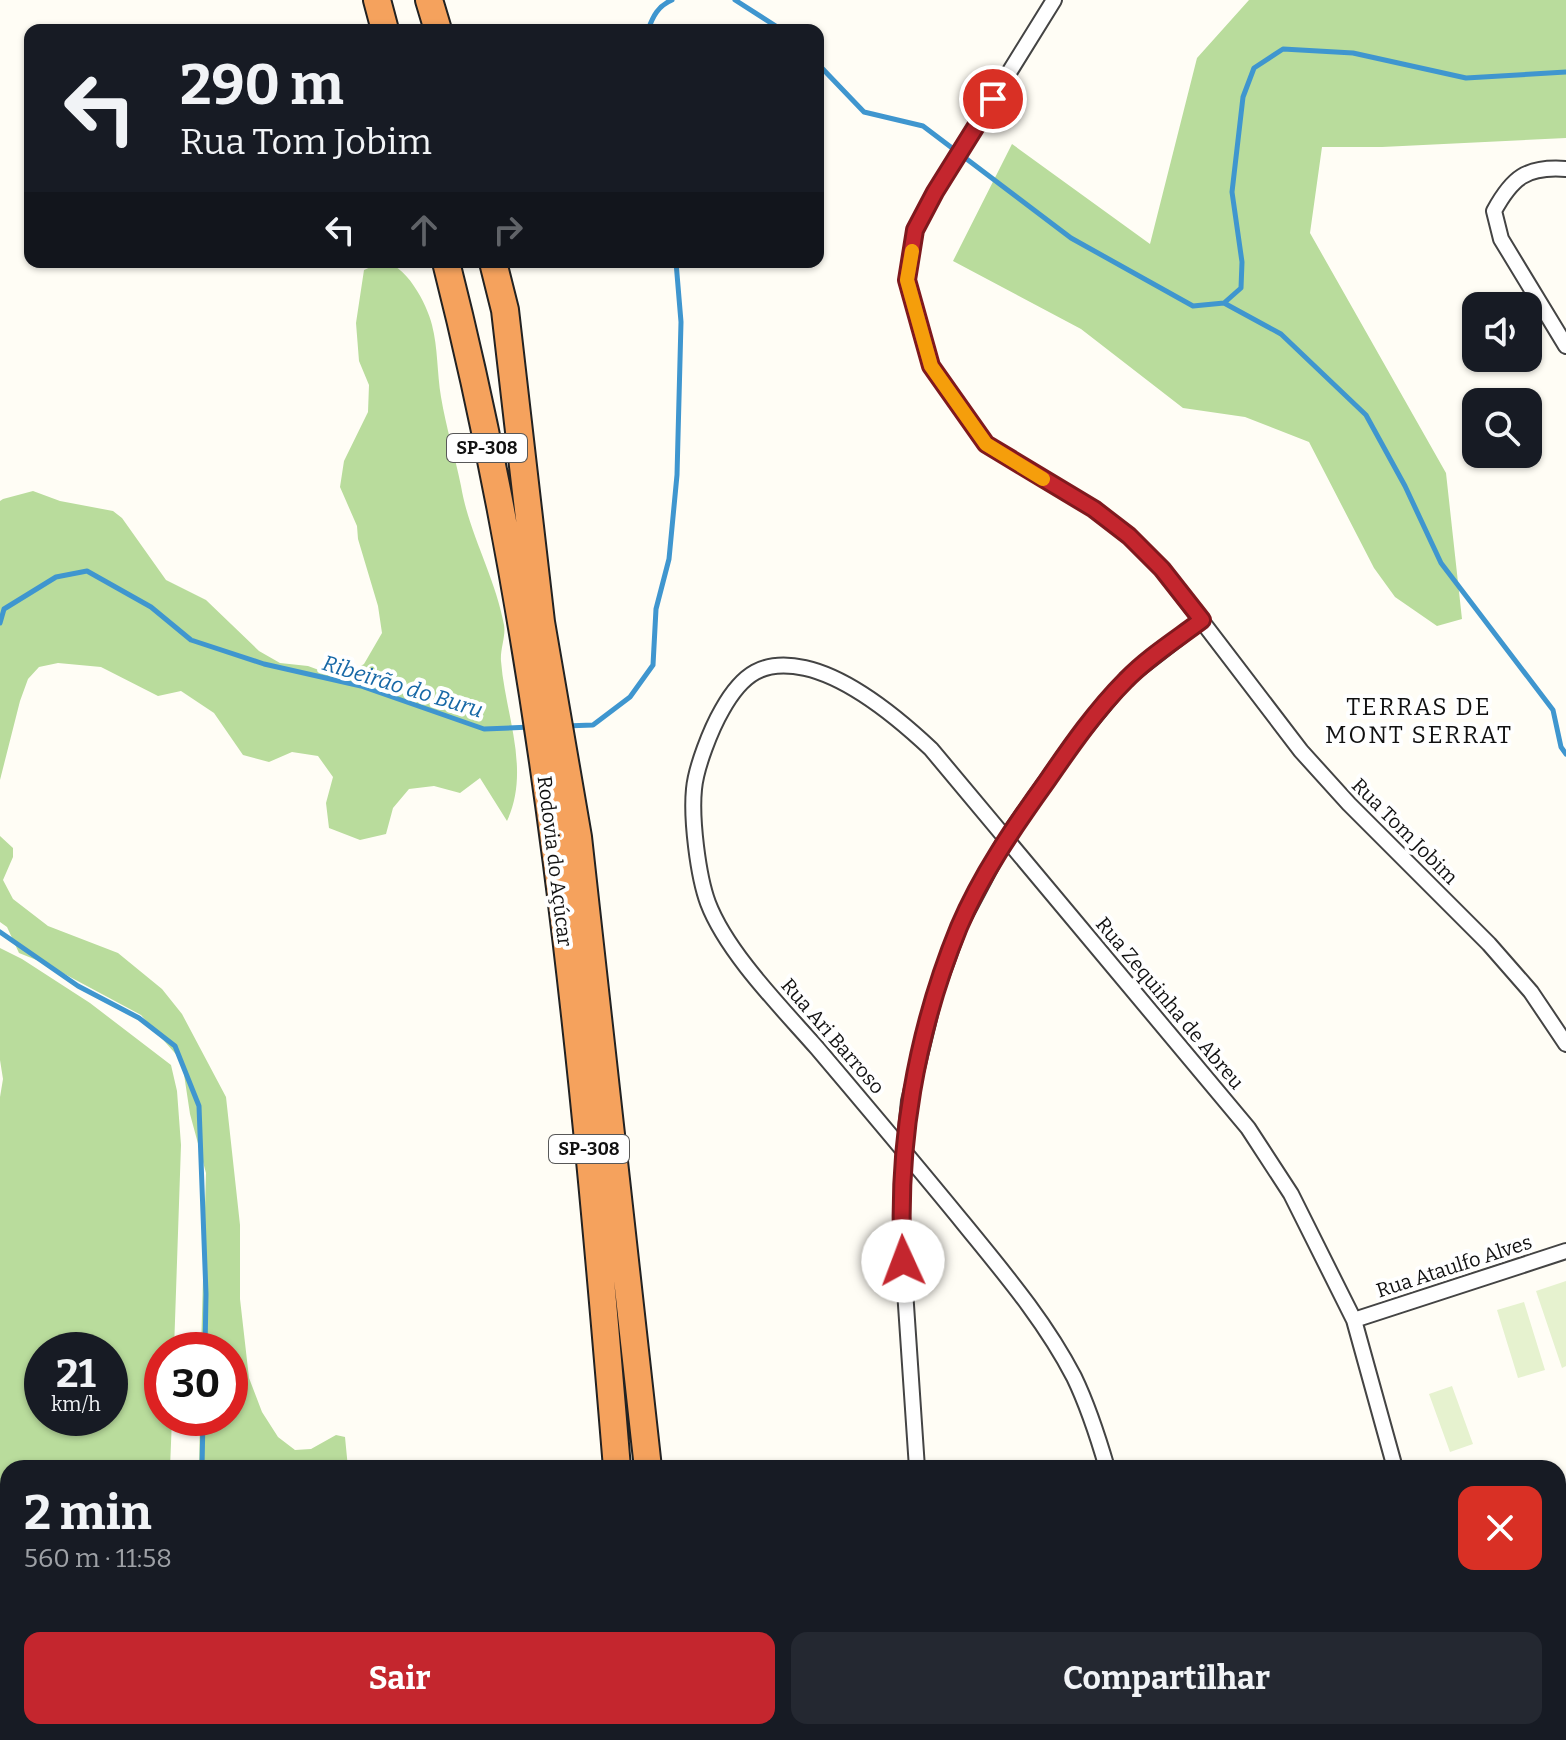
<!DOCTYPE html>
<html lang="pt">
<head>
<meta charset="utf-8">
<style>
  :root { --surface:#171b24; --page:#242831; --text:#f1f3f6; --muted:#9ea1a6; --accent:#c4262e }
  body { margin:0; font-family:Bitter,serif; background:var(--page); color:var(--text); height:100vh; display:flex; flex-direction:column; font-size:30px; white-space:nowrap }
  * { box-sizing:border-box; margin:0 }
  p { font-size:26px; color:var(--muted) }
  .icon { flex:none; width:44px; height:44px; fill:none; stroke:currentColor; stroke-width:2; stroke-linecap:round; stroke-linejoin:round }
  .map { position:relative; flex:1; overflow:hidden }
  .drawer { position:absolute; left:0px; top:1460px; width:1566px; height:280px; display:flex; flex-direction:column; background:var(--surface); border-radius:24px 24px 0 0; box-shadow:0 2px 6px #0004 }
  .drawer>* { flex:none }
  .top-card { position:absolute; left:24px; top:24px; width:800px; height:244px; border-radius:16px; box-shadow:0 2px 6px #0004; background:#171b24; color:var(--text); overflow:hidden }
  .fabs { position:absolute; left:1462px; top:292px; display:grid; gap:16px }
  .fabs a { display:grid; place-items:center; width:80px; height:80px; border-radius:16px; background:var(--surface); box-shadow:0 2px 6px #0004; font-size:40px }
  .speed { position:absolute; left:24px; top:1332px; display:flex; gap:16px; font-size:40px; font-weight:700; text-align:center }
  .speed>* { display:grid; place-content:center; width:104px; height:104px; border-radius:50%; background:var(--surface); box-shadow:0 2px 6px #0004; line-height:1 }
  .speed small { font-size:20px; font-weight:400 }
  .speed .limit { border:12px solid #d22; background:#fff; color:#111 }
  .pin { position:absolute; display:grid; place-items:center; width:68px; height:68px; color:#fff; margin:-34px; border:4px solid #fff; border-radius:50%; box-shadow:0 2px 8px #0007 }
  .me { position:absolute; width:88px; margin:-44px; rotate:358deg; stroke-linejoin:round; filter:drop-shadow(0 0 6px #0008) }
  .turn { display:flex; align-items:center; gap:28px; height:168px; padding:0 24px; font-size:36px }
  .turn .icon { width:104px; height:104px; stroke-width:2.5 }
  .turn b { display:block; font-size:56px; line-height:68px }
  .lanes { display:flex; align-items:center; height:76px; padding:0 24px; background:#0003; justify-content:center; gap:40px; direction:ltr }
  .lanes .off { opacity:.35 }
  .round { display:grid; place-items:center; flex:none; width:84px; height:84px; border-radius:16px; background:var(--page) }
  .head { display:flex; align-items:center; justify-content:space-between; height:136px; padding:0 24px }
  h1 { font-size:48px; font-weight:700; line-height:60px }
  .button { display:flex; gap:16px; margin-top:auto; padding:16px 24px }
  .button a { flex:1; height:92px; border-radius:16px; background:var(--accent); color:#fff; font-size:32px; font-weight:700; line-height:92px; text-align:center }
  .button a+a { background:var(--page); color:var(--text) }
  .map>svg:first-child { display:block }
  .forest { fill:#b9dc9c; fill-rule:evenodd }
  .pitch { fill:#e6f2cf }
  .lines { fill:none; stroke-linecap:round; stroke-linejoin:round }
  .stream { stroke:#3f96cf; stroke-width:5 }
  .minor-casing { stroke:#444; stroke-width:18 }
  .motorway-casing { stroke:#222; stroke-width:30 }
  .minor { stroke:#fff; stroke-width:14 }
  .motorway { stroke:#f5a25d; stroke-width:26 }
  .route-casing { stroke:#7f191e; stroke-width:20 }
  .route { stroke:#c4262e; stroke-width:14 }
  .slow { stroke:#f59e0b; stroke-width:14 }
  .labels { text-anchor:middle; stroke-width:8; stroke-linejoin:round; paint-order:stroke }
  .shield { fill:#fff; stroke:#585858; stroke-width:2 }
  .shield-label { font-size:18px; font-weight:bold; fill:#111 }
  .street-label { font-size:20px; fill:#111; stroke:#fff }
  .water-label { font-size:22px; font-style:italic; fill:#1768a6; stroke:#fff }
  .quarter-label { font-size:24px; letter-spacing:2px; fill:#111; stroke:#fff }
</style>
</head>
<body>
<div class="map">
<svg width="1566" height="1740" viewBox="0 0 1566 1740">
  <rect width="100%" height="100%" fill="#fffdf5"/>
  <!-- forest -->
  <path class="forest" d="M1249 0H1566V138L1382 147H1322L1310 233 1446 473 1462 619 1437 626 1395 597 1374 568 1309 442 1245 417 1183 408 1081 329 953 261 1012 144 1150 244 1197 58Z
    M382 262C405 262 427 304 432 325 438 348 437 373 441 397 446 427 455 456 461 486 469 534 495 576 504 625 506 636 500 649 501 661 505 714 531 770 507 821L480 778 460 793 434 786 409 789 393 808 386 834 360 840 329 828 326 803 333 777 318 756 292 752 269 762 243 755 214 713 181 691 158 696 101 667 58 663 39 667 28 679 20 701 0 780V501L3 499 33 491 60 501 113 511 122 518 166 580 206 600 259 651 280 663 308 666 335 676 354 670 364 664 382 633 378 606 358 539 357 526 340 487 344 461 368 412 369 385 359 361 356 323 364 270Z
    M0 836 13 848V857L3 880 13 899 48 926 118 953 162 989 182 1014 226 1097 240 1225V1299L249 1378 262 1412 278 1437 295 1450 311 1449 336 1435 345 1437 348 1468H199L200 1418H230V1350H201L206 1173 190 1114 182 1061 141 1015 44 963 19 953 7 927 0 922Z
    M0 948 22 959 90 1003 171 1065 177 1091 181 1145 174 1350H162V1418H172L170 1468H8V1732H146L144 1740H0V1097L3 1079 0 1060ZM110 1350V1418H42V1350Z
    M174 1732H552L554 1740H173Z"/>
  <!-- pitch -->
  <path class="pitch" d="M1566 1281V1366L1562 1368 1536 1291Z
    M1524 1302 1545 1370 1518 1378 1497 1310Z
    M1452 1386 1473 1444 1450 1452 1429 1394Z"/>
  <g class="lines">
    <!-- stream -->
    <path class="stream" d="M735 0 782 30
      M648 30C653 16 658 6 672 0
      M818 64 864 112 923 126 1071 238 1193 306 1224 303 1241 288 1242 262 1232 192 1243 97 1254 68 1283 49 1353 53 1466 78 1566 72
      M1224 303 1281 334 1366 415 1405 486 1441 563 1553 710 1561 747 1566 754
      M0 623 4 609 56 577 87 571 151 607 191 640 264 664 361 686 484 729 531 727
      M565 726 593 725 630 697 653 665 656 609 669 559 677 475 681 322 676 262
      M0 932 78 986 139 1018 175 1046 199 1106 206 1294 205 1350
      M202 1468 203 1418
      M173 1740 174 1732"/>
    <defs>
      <path id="minor" d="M1054 0 935 192 915 230 907 280 931 366 986 444 1094 509 1129 536 1162 569 1301 751 1349 804 1489 944 1531 992 1566 1044
        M1566 169C1526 166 1512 178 1494 211L1501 239 1566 346
        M1354 1320 1566 1251
        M917 1468 901 1231 904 1150 909 1101 935 994 960 925 1006 838 1073 743 1126 679 1202 620
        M1107 1468C1098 1437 1088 1406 1074 1377 1045 1321 1004 1273 965 1225 916 1165 867 1107 817 1048 782 1008 727 953 708 903 698 876 691 819 694 789 696 767 711 729 722 710 742 674 763 659 805 668 850 678 898 718 931 749L1248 1128 1291 1194 1354 1320 1395 1468
        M935 1732V1740
        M1197 1732 1200 1740
        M1487 1732 1491 1740"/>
      <path id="motorway" d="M377 0 385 30
        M429 0 438 30
        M446 262C546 655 584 1065 617 1468
        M493 262 505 310 541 622 578 837 648 1468
        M638 1732V1740
        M677 1732 678 1740"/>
    </defs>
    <!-- minor casing -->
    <use href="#minor" class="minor-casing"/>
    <!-- motorway casing -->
    <use href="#motorway" class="motorway-casing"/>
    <!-- minor -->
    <use href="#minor" class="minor"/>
    <!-- motorway -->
    <use href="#motorway" class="motorway"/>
  </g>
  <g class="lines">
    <defs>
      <path id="route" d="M903 1261C896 1147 916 1032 959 927 981 875 1014 827 1047 781 1071 746 1096 710 1126 680 1148 657 1177 639 1202 620L1162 569 1129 536 1094 509 986 444 931 366 907 280 915 230 935 192 993 99"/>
    </defs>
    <!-- route casing -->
    <use href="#route" class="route-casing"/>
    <!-- route -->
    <use href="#route" class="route"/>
    <!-- slow -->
    <path class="slow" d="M912 251 907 280 931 366 986 444 1043 479"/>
  </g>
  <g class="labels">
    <!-- shield labels -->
    <g class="shield">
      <rect x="447" y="434" width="80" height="28" rx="6"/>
      <rect x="549" y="1135" width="80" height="28" rx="6"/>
    </g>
    <g class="shield-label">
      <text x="487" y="454">SP-308</text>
      <text x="589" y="1155">SP-308</text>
    </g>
    <!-- street labels -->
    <g class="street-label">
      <text transform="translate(1405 831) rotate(45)" y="7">Rua Tom Jobim</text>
      <text transform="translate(555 861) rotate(83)" y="7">Rodovia do Açúcar</text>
      <text transform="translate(1170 1003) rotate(50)" y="7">Rua Zequinha de Abreu</text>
      <text transform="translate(833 1036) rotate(49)" y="7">Rua Ari Barroso</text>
      <text transform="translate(1454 1266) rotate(-18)" y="7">Rua Ataulfo Alves</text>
    </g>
    <!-- water labels -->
    <g class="water-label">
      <text transform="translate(403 686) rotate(17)" y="8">Ribeirão do Buru</text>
    </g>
    <!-- quarter labels -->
    <g class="quarter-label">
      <text x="1419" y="715">TERRAS DE<tspan x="1419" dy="28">MONT SERRAT</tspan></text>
    </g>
  </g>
</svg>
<div class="fabs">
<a><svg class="icon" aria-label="sound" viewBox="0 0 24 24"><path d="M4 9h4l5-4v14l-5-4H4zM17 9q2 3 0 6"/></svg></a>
<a><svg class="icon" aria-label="search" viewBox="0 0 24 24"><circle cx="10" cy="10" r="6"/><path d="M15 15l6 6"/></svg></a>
</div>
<div class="speed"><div>21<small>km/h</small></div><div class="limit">30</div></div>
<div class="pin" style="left:993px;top:99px;background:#d93025"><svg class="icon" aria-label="arrive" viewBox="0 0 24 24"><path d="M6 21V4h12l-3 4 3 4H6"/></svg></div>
<svg class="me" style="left:903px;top:1261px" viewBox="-20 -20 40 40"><circle r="19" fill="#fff"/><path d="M0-13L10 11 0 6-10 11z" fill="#c4262e"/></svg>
<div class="top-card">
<div class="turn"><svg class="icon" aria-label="left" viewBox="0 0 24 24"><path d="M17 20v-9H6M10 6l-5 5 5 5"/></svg><div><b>290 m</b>Rua Tom Jobim</div></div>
<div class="lanes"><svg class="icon" aria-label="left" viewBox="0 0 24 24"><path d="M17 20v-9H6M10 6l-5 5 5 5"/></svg><svg class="icon off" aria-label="ahead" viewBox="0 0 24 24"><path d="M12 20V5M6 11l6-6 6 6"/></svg><svg class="icon off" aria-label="right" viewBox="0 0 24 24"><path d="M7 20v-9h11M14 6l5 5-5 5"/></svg></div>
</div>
<section class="drawer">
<div class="head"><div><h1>2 min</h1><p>560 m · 11:58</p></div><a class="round" style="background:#d93025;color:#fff"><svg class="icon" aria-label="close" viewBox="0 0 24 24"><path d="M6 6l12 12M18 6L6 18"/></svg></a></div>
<div class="button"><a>Sair</a><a>Compartilhar</a></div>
</section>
</div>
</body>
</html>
